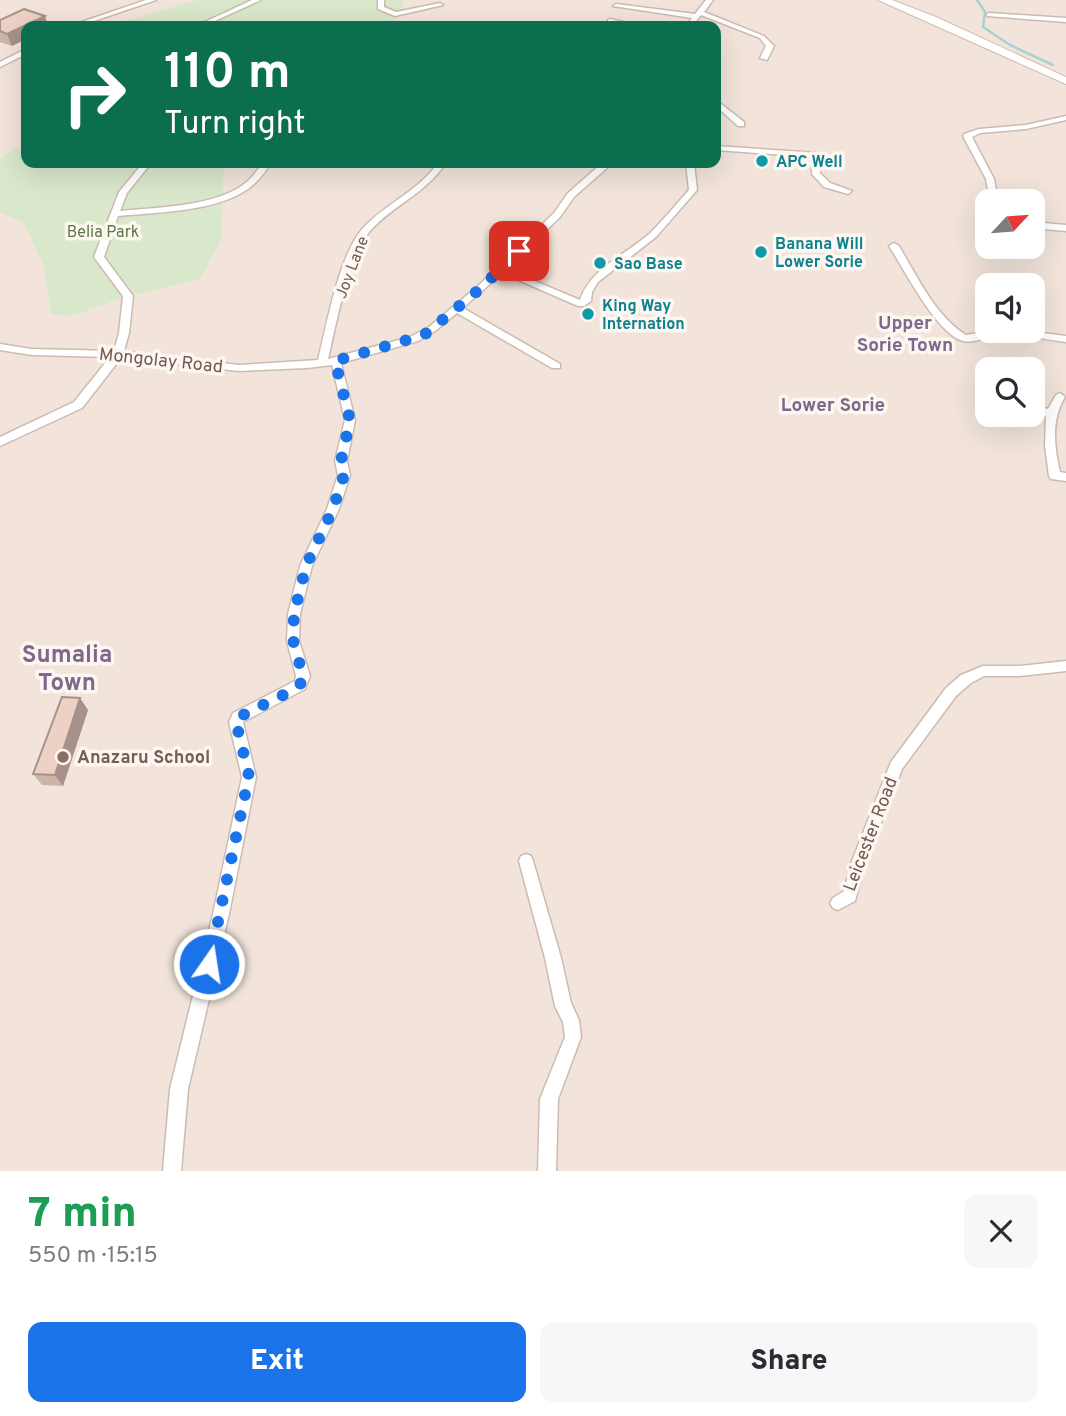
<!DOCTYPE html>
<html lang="en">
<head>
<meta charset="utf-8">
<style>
  :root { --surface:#fff; --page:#f7f7f7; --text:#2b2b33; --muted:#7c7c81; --accent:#1a73e8 }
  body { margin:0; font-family:Overpass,sans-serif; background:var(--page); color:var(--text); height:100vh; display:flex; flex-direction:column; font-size:26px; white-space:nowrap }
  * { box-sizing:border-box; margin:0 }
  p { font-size:23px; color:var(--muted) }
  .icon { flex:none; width:38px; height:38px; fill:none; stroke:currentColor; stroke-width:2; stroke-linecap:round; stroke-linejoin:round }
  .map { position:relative; height:1171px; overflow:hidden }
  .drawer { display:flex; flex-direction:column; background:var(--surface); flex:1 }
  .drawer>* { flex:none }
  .guide { position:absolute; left:21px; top:21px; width:700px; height:147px; border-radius:14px; box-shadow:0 7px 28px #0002; background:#0b6e4f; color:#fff; overflow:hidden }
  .needle { width:46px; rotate:64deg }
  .tools { position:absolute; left:975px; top:189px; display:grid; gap:14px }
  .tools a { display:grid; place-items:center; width:70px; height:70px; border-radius:14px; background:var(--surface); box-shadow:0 7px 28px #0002; font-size:35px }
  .pin { position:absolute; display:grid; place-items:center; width:60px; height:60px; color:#fff; margin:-30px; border-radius:14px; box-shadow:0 4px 10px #0006 }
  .me { position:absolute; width:77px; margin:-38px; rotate:13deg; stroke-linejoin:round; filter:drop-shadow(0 0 5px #0008) }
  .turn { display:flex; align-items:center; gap:24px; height:147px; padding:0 28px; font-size:32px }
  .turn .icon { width:91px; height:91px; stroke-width:2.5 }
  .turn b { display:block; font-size:49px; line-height:60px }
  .round { display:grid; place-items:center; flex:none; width:74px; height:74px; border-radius:14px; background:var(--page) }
  .overview { display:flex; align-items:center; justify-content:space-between; height:119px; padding:0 28px }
  h1 { font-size:42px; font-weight:800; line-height:52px; color:#1e9e55 }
  .primary-button { display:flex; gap:14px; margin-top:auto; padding:14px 28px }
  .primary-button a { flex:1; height:80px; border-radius:14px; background:var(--accent); color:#fff; font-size:28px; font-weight:800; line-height:80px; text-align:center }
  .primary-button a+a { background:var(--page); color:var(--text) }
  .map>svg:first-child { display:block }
  .residential { fill:#f2e4da; fill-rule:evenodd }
  .green { fill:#d9e7ca }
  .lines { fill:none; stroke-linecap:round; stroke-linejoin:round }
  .stream { stroke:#a8d1d3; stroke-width:2.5 }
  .minor-casing { stroke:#ccbbb1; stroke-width:3 }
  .secondary-casing { stroke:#d0bcb2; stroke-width:2 }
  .minor { fill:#fff; fill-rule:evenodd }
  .secondary { fill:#fff; fill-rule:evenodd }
  .wall { fill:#ccb4a9 }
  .shaded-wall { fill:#a6928a }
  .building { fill:#edd1c5; stroke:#a6928a; stroke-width:2 }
  .route { stroke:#1a73e8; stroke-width:12; stroke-dasharray:0 21.6 }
  .culture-dot { fill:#0f9aa8; stroke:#fdf7f1; stroke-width:2.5 }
  .education-dot { fill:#8d6e63; stroke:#fdf7f1; stroke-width:2.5 }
  .labels { text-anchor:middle; stroke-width:7; stroke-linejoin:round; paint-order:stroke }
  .far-culture-label { font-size:16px; font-weight:bold; fill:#0d838f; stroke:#fdf7f1; text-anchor:start }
  .far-park-label { font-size:16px; fill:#5b7849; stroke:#fdf7f1 }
  .far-street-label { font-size:16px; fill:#735950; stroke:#fdf7f1 }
  .street-label { font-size:18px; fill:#735950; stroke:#fdf7f1 }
  .education-label { font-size:18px; font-weight:bold; fill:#785e54; stroke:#fdf7f1; text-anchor:start }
  .neighbourhood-label { font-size:19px; font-weight:bold; fill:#7e688e; stroke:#fdf7f1 }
  .district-label { font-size:24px; font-weight:bold; fill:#7e688e; stroke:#fdf7f1 }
</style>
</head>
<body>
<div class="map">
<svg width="1066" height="1171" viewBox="0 0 1066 1171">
  <rect width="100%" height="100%" fill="#fbf3eb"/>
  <!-- residential -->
  <path class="residential" d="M0 0H1066V1171H0ZM26 26H716V163H26ZM987 201H1032V247H987ZM987 285H1032V331H987ZM987 369H1032V415H987Z"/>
  <!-- green -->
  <path class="green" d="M196 0H404L397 18 380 26H110Z
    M26 147V163H224L221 240 200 279 128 296 71 316 51 314 44 267 24 223 0 212V159L15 148Z"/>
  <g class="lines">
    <!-- stream -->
    <path class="stream" d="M977 0 985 12 983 27 1010 45 1053 65"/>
    <defs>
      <path id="minor" d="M146 0H156L79 26H70Z
        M252 0H261L204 26H196Z
        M378 0H384V7L396 12 440 3 443 5 395 16 378 9Z
        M706 0H713L704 12 764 36 774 46 767 60 760 58 766 46 760 38 701 15 692 26H686L692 18 613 6 616 4 695 14Z
        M989 13 1066 18V22L987 16V14Z
        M610 19 636 25 637 26H625L608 22V20Z
        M26 49V54L0 67V62Z
        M716 100 744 122V126H738L716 106Z
        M1066 116V120L1026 129 980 133 972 137 994 179 998 201H990L986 179 963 136 964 134 979 129 1026 125Z
        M716 146 817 153 821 159 820 173 830 183 852 191 848 194 824 187 812 174V157L716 150Z
        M143 163H151L127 193 120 211C158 207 220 207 249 180 254 175 258 169 263 163H271C266 170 261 178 254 184 224 212 158 212 118 216L104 257 133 296 129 333 124 351 239 365 318 360C327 324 339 254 364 227 387 203 418 191 438 163H446C423 196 394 204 370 231 348 256 336 326 328 359L410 337 429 327 478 286 554 213 568 193 602 163H616L608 167 574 197 560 217 506 269 580 300C590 269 625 255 649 234 663 221 676 204 689 190L686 163H694L697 190 656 237 598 282 592 292 591 301 584 306H578L502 273 463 308 560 364V368H552L457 313 435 331 418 341 341 363 355 420 347 461 350 475 339 509 312 566 300 614 299 641 310 676 305 689 243 722 256 777 229 914 188 1089 181 1171H163L170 1089 213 914 242 777 229 722 233 713 295 681 296 676 287 641 288 614 300 566 327 509 338 475 335 461 345 420 332 365 307 368 239 371 121 358 82 408 0 446V437L74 402 110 357 32 355 0 350V344L32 349 114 351 119 333 123 296 94 257 119 192Z
        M1032 222 1066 225V231L1032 228Z
        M894 243 899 246C917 276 935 316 966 335L988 331H1027L1066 336V342C1046 340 1021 333 1002 334 988 334 974 346 960 340 935 330 904 269 889 246Z
        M1060 393 1065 397C1051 419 1054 446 1060 472L1066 473V481L1051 479 1049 476 1045 446 1046 416 1032 412V405L1048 409 1056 395Z
        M1066 661V671L1020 676H984L971 683 956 696 902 769 866 861 855 901 838 910 833 908 830 903 833 898 844 891 852 861 891 762 946 688 961 675 983 666H1020Z
        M526 854 531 856 533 861 561 958 571 1003 579 1020 581 1037 558 1099 556 1171H538L540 1099 565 1037 563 1022 555 1006 545 958 519 861 521 856Z"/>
      <path id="secondary" d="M878 0H892L936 17 1066 77V84Z"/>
    </defs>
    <!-- minor casing -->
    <use href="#minor" class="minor-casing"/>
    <!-- secondary casing -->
    <use href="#secondary" class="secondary-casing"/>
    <!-- minor -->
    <use href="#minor" class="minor"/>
    <!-- secondary -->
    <use href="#secondary" class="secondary"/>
  </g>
  <!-- wall -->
  <path class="wall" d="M45 16 48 26H26V39L12 46 0 42V20Z
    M88 710 63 786 42 785 33 774Z"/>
  <!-- shaded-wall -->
  <path class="shaded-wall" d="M45 16 48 26H26V39L12 46 7 34Z
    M80 698 88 710 63 786 55 775Z"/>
  <!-- building -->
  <path class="building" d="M24 9 45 16 7 34 0 31V20Z
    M62 697 80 698 55 775 33 774Z"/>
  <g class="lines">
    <!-- route -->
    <path class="route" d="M209 964 249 776 236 722 239 717 291 691 300 685 303 676 293 640 294 614 306 566 333 509 344 475 341 461 350 420 335 361 424 335 481 288 519 251"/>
  </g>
  <!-- markers -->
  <g class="culture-dot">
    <circle cx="762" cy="161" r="7"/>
    <circle cx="761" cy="252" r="7"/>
    <circle cx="600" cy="263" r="7"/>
    <circle cx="588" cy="314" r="7"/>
  </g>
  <circle class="education-dot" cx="63" cy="757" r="7"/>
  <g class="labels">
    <!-- far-culture labels -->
    <g class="far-culture-label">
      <text x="776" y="167">APC Well</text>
      <text x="775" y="249">Banana Will<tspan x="775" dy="18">Lower Sorie</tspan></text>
      <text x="614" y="269">Sao Base</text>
      <text x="602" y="311">King Way<tspan x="602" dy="18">Internation</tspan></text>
    </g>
    <!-- far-park labels -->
    <g class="far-park-label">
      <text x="103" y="237">Belia Park</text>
    </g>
    <!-- far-street labels -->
    <g class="far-street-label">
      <text transform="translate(351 267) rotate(-69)" y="6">Joy Lane</text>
    </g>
    <!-- street labels -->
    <g class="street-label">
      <text transform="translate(161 360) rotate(6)" y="6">Mongolay Road</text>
      <text transform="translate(870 834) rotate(-69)" y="6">Leicester Road</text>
    </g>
    <!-- education labels -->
    <g class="education-label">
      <text x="77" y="763">Anazaru School</text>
    </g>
    <!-- neighbourhood labels -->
    <g class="neighbourhood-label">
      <text x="905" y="329">Upper<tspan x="905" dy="22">Sorie Town</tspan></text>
      <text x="833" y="411">Lower Sorie</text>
    </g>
    <!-- district labels -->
    <g class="district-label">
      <text x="67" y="662">Sumalia<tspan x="67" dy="28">Town</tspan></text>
    </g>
  </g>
</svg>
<div class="tools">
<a><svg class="needle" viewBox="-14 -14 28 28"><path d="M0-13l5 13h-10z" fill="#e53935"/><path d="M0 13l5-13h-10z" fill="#7c7c81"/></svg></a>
<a><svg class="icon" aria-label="sound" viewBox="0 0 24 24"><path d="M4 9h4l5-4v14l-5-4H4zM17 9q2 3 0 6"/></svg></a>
<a><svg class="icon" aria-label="search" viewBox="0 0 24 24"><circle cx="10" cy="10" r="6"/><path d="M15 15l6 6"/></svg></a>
</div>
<div class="pin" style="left:519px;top:251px;background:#d93025"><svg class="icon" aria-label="arrive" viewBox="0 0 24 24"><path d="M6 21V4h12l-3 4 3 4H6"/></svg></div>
<svg class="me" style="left:209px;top:964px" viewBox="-20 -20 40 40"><circle r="17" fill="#1a73e8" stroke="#fff" stroke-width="3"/><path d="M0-11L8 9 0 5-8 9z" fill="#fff"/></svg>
<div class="guide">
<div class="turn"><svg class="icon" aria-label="right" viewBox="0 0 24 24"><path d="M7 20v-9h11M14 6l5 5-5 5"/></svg><div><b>110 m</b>Turn right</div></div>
</div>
</div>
<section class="drawer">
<div class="overview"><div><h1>7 min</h1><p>550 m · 15:15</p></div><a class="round"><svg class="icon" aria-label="close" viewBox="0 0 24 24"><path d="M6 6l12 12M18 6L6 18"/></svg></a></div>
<div class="primary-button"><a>Exit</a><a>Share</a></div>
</section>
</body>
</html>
